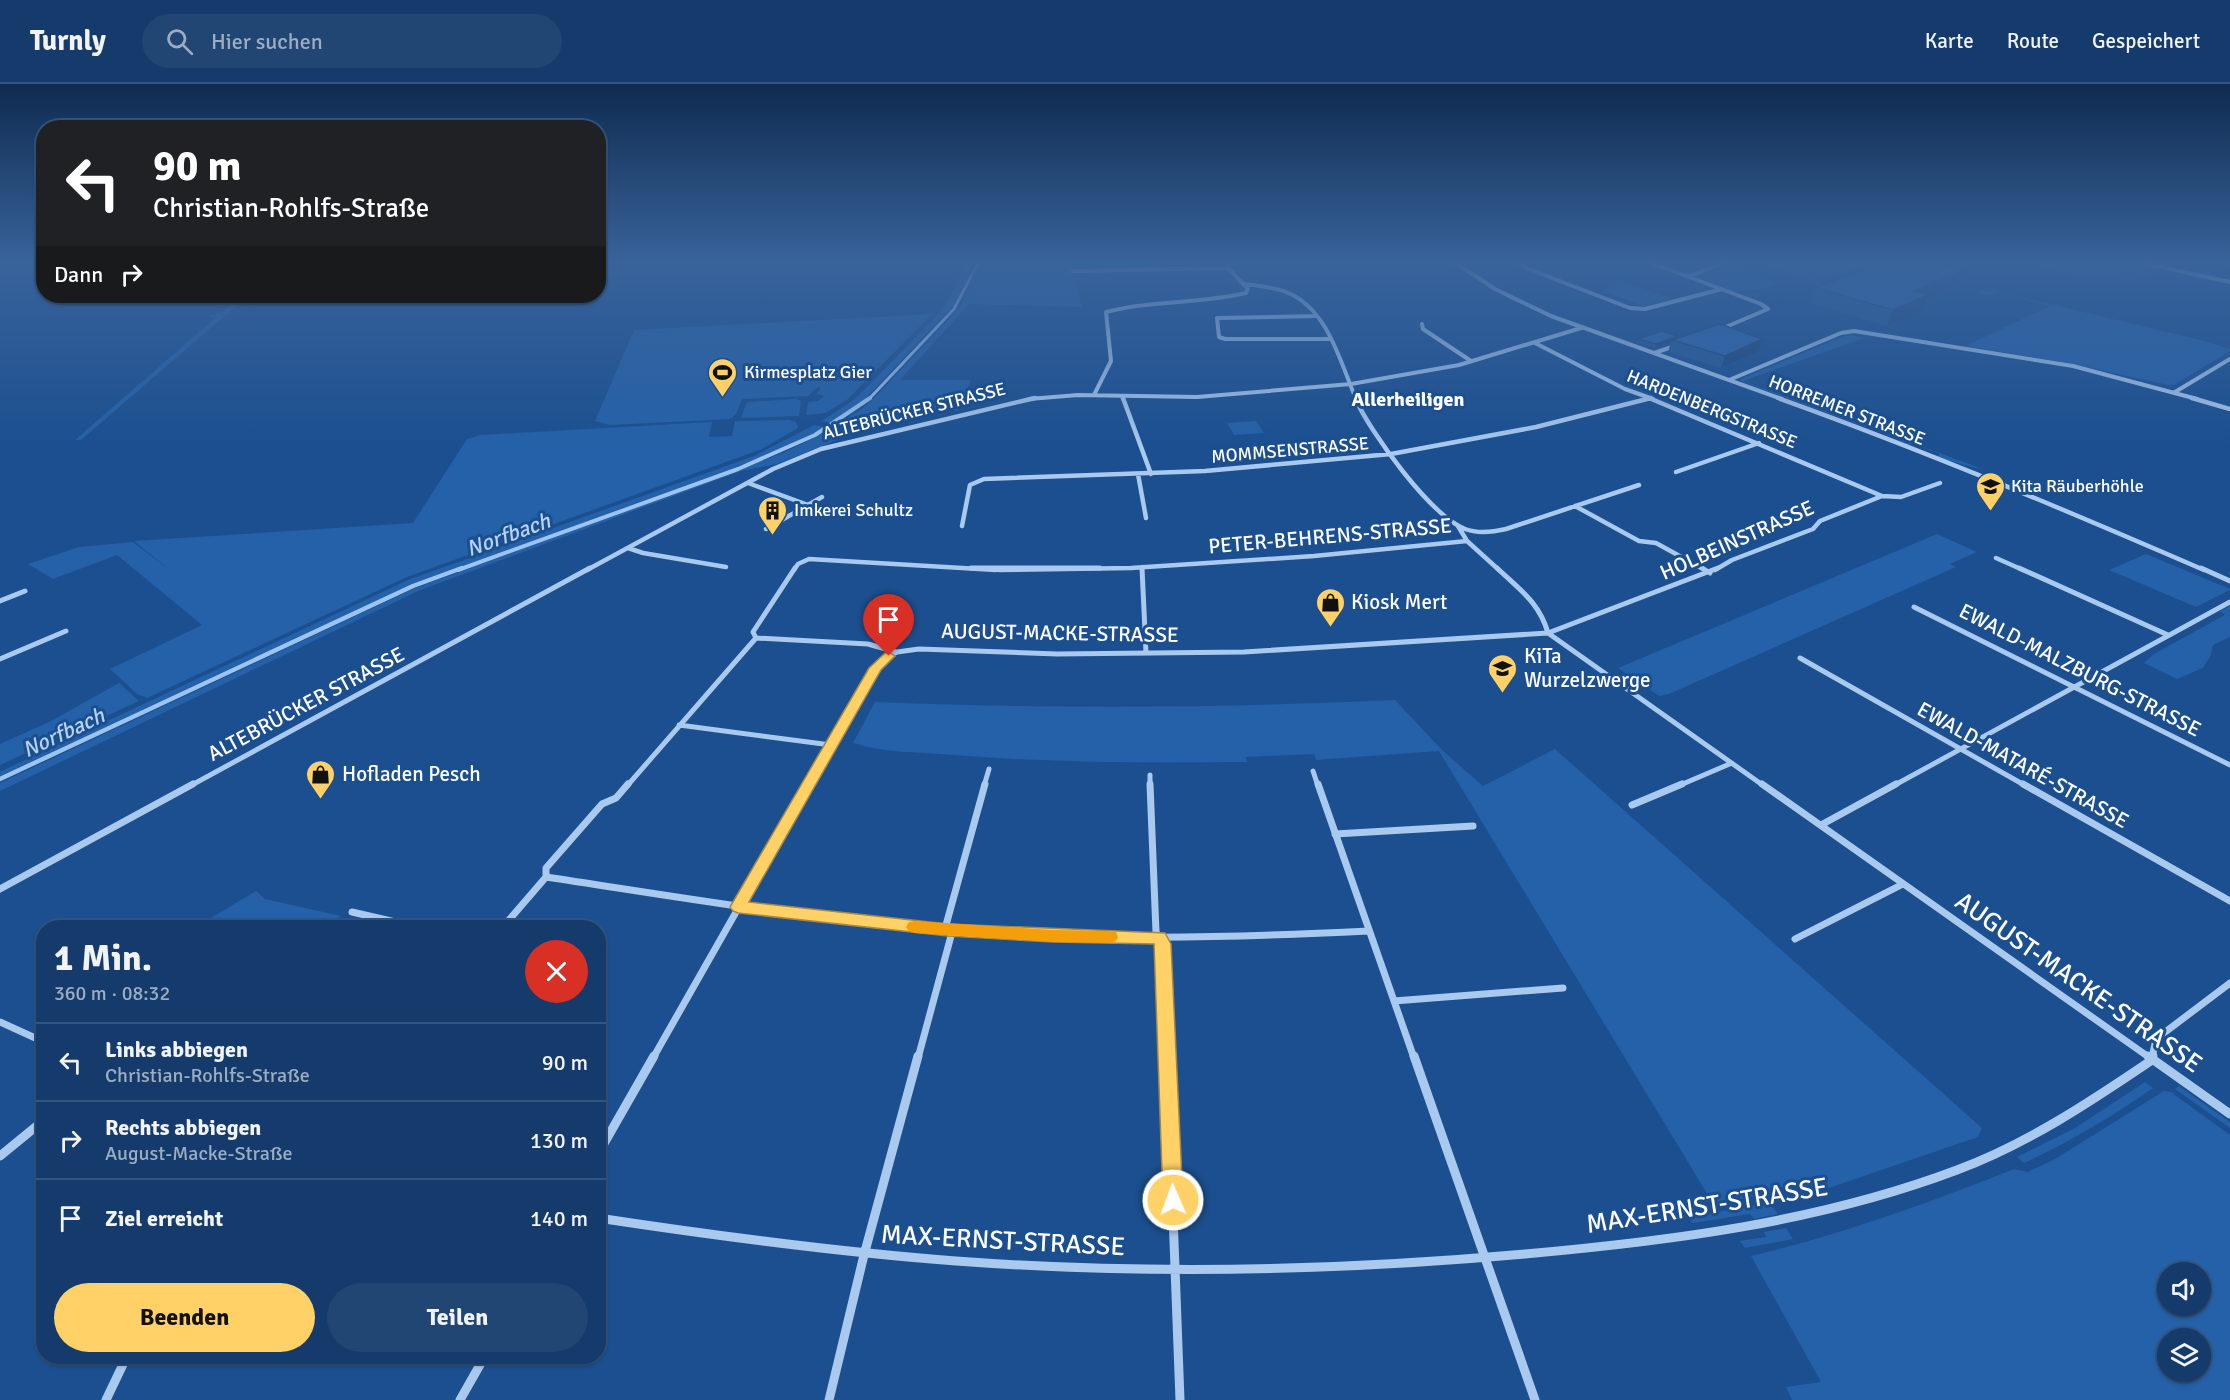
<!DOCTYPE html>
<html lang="de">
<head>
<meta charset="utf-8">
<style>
  :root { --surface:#143b6b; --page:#214673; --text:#f1f3f6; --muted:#9dadc1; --line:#33557e; --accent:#ffd166 }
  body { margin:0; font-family:Signika,sans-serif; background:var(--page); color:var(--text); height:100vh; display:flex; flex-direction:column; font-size:22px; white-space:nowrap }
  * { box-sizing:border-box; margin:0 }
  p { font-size:20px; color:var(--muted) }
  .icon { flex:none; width:33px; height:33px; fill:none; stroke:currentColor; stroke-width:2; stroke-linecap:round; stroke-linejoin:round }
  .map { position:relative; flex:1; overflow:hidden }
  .sheet { position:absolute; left:36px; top:836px; width:570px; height:444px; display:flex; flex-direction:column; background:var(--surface); border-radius:24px; box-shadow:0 2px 4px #0004,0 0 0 2px var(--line) }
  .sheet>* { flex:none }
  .top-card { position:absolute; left:36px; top:36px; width:570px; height:183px; border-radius:24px; box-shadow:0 2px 4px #0004,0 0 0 2px var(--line); background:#202124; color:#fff; overflow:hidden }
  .controls { position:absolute; left:2157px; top:1178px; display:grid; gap:12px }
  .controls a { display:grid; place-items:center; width:54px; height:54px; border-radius:50%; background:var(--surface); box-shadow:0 2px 4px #0004,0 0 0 2px var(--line); font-size:30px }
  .pin { position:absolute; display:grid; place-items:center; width:51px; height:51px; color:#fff; margin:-62px -26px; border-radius:50% 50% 50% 0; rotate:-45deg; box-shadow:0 0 6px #0007 }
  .pin .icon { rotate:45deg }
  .me { position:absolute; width:66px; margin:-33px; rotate:358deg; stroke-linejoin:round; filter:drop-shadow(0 0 4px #0008) }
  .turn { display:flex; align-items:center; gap:21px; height:126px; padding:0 18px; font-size:27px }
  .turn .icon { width:78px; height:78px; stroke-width:2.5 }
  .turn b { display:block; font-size:42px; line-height:51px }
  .then { display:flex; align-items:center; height:57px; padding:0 18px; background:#0003; gap:12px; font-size:22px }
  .round { display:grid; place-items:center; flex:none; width:63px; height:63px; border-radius:32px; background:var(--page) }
  .overview { display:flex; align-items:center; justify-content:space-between; height:102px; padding:0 18px }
  h1 { font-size:36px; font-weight:800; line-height:45px }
  .primary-button { display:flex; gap:12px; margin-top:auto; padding:12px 18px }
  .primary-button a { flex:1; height:69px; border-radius:36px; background:var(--accent); color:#111; font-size:24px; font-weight:800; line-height:69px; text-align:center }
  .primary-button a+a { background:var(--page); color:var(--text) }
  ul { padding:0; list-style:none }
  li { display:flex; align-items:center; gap:18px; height:78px; padding:0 18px; border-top:2px solid var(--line) }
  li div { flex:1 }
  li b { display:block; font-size:22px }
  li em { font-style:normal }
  header { display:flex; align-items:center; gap:36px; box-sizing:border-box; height:84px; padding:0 30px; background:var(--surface); border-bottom:2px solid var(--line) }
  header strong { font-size:28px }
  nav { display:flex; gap:33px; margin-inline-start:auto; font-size:21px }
  .search { width:420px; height:54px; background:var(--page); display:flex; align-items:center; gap:15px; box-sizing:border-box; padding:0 21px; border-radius:33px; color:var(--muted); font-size:22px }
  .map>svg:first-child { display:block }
  .green { fill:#2461a8; fill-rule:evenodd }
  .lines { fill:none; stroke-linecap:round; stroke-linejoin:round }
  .stream-far2 { stroke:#9cc4f0; stroke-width:3 }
  .stream-far1 { stroke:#9cc4f0; stroke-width:4 }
  .stream { stroke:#9cc4f0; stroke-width:4.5 }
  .street-far4 { stroke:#a9c9ee; stroke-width:4 }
  .street-far3 { stroke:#a9c9ee; stroke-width:4.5 }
  .street-far2 { stroke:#a9c9ee; stroke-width:5 }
  .street-far1 { stroke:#a9c9ee; stroke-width:7 }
  .street { stroke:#a9c9ee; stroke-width:9 }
  .wall { fill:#245895 }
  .shaded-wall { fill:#1d4779 }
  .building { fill:#2a66ad; stroke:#1d4779; stroke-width:1.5 }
  .route { fill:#ffd166; stroke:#a68842; stroke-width:1.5 }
  .slow { fill:#f59e0b }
  .labels { text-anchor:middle; stroke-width:6; stroke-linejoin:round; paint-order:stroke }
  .far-poi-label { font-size:18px; fill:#fff; stroke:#1b4f8f; text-anchor:start }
  .far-street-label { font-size:18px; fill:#fff; stroke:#1b4f8f }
  .far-quarter-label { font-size:20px; font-weight:bold; fill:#fff; stroke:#1b4f8f }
  .street-label { font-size:21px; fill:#fff; stroke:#1b4f8f }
  .poi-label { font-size:21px; fill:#fff; stroke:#1b4f8f; text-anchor:start }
  .water-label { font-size:22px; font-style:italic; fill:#b5d3f5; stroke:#1b4f8f }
  .near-street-label { font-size:26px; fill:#fff; stroke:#1b4f8f }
</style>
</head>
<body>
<header>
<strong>Turnly</strong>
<div class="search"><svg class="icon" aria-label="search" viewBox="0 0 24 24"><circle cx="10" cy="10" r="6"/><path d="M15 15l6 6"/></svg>Hier suchen</div>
<nav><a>Karte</a><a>Route</a><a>Gespeichert</a></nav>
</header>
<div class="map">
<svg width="2230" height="1316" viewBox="0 0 2230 1316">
  <rect width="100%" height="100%" fill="#1b4f8f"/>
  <!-- green -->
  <path class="green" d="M967 179H974L955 220 947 228 863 317 831 339 822 337 855 315 934 235 946 220Z
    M981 179H1072V189L1082 223 969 220 900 296H971L958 327 950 325 877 342 873 346 838 340 863 324 878 310 961 222Z
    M1760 179H1863L1815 197 1801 194 1822 185 1796 192H1794L1798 190Z
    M2044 179H2140L2160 184 2130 200 2087 189 2081 192 2038 182Z
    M1730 180 1744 184H1734L1738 186 1736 188 1778 200 1761 205 1733 207 1700 194Z
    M1621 196 1671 215 1643 222 1601 206 1611 203 1604 200Z
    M1988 206 1996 207 2204 257 2230 265V267L2174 301H2168L2069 279 1966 262 2050 222 1997 208 1988 211 1978 209Z
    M242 212H248L81 356H75L215 234 208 232 222 228Z
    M932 230 847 316 825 329 806 331 808 318 818 317 824 312 816 310 821 304 818 303 808 312 742 315 736 330 730 335 610 341 595 337 634 246Z
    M1852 251 1864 254 1743 297 1980 384 1987 383 1975 384 1936 373 1940 370 1913 360 1908 361 1896 354 1741 297V295L1844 252Z
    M796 315 801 317 799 332 741 334 746 320 749 318Z
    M789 336 796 338 798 344 762 365 407 493 147 614 137 610 110 585 202 541 117 471 53 495 28 480 79 463 133 458 172 488 134 457 413 439 467 355 480 351 712 338 709 353 732 352 735 337Z
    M1256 337 1264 349 1234 351 1227 339Z
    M814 341 826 343 793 360 729 386 413 500 0 692V688L52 663 408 496 754 372Z
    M832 345 843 348 837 356 777 380 741 387 418 507 0 707V699L413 505 741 385 785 368Z
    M1937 450 1977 468 1950 480 1956 483 1669 610 1659 612 1618 584Z
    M2146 470 2230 505V506L2196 523 2109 486Z
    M2230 522V553L2213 561 2211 571 2203 584 2177 595 2144 579 2154 570 2223 532 2225 530 2219 528Z
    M119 599 139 617 0 681V660L51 637Z
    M1395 616 1443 667 1483 702 1555 665 1982 1044 1978 1053 1823 1106 1804 1101 1714 1121 1439 667 1316 676 1314 670 1246 673 1247 678C1148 679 1051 679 953 671 920 668 884 669 853 659L875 618C1049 625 1222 624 1395 616Z
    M256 807 265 815 341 832 328 843H196Z
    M2145 998 2153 1004C2112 1033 2069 1058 2024 1079L2017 1073 2075 1044Z
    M2179 1002 2230 1038V1044L2175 1005Z
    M2164 1007 2171 1008 2230 1051V1316H1792L1786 1303 1821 1298 1751 1172C1841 1151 1928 1119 2014 1085L2028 1088 2055 1075ZM2168 1188H2200V1221H2168ZM2168 1254H2200V1287H2168Z
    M1769 1119 1778 1130 1754 1135 1750 1130 1693 1139 1687 1133Z
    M1786 1144 1793 1155 1745 1164 1740 1157 1766 1153 1764 1148Z"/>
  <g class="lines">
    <!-- stream-far2 -->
    <path class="stream-far2" d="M869 315 954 225 978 179"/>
    <!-- stream-far1 -->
    <path class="stream-far1" d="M458 486 738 385 815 351 870 314"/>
    <!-- stream -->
    <path class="stream" d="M0 695 413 502 462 484"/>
    <!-- street-far4 -->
    <path class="street-far4" d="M1456 179 1495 205 1551 232 1782 315
      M1520 179 1526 184 1630 224 1645 225 1722 205
      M1652 179 1761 220 1768 225 1721 245
      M2143 179 2230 198
      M1073 187 1228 184
      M1689 192 1723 179
      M1245 200C1259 202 1273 203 1286 208 1328 224 1340 278 1356 315
      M1315 232 1217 234 1219 253 1225 255H1331
      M1422 240 1423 245 1471 277
      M1535 259 1625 305 1653 315
      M1654 269 1675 262
      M1729 296 1841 249 1854 247 2073 282 2197 315
      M2175 308 2230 275
      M1094 311 1111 277 1106 228C1152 216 1200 220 1246 209L1248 205 1228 184 1230 179
      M1122 312 1123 315
      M1029 315 1078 311 1197 313 1351 300 1459 281 1581 244
      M1647 315 1651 314"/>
    <!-- street-far3 -->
    <path class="street-far3" d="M1123 314 1151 390
      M1355 314C1370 348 1430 431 1465 445 1478 450 1493 448 1506 445L1639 401
      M1649 314 1882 412
      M1778 314C1923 366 2063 425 2204 486
      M2192 314 2230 325
      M1676 388 1759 359
      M1138 390 1146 434
      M748 399 808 421 766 445
      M808 421 822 413
      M1575 422 1639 457 1656 459 1705 486
      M962 442 970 401 984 395 1205 387 1391 370 1536 343 1651 314
      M1458 442 1467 457 1499 486
      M628 464 643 469 726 483
      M1996 474 2023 486
      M1142 483V486
      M587 486 773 385 821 365 1035 314
      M794 486 798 480 809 475 996 486
      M999 486 1131 484 1314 472 1467 457
      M1715 486 1732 476 1813 445 1820 437 1882 412 1901 413 1940 399"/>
    <!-- street-far2 -->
    <path class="street-far2" d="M971 484H1100
      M1142 484 1146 569
      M1497 484C1520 506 1539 518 1548 549
      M1702 484 1710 489
      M2019 484 2168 551
      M2201 484 2230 497
      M0 517 25 507
      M1914 523 2230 681
      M1548 549 1764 702
      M756 554 868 560 896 568
      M1800 574 2026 702
      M0 575 66 547
      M679 641 831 661
      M1313 687 1318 702
      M1150 691V702
      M190 702 590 484
      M627 702 756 554 753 548 795 484
      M808 702 867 598 883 575 897 568 919 565 1057 570 1244 568 1548 549 1718 484
      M984 702 989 685
      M1678 702 1732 679
      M1893 702 2230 518"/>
    <!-- street-far1 -->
    <path class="street-far1" d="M1150 700 1156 848 1163 860 1167 974
      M1318 700 1414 974
      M1762 700 2150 974
      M2023 700 2230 817
      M1632 721 1682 700
      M1821 741 1896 700
      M1335 750 1473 742
      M546 793C679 813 812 836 947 846 1087 857 1228 854 1369 847
      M0 805 193 700
      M352 828 417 843
      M503 843 546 793V784L602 720 616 714 628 700
      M1795 855 1903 800
      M1394 917 1563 904
      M0 938 44 958
      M653 974 809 700
      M918 974 951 852 946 841 985 700
      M2152 974 2156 955 2230 899"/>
    <!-- street -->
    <path class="street" d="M1167 972 1180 1316
      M1414 972 1535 1316
      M2148 972 2230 1030
      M598 1070 654 972
      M0 1072 44 1036
      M598 1134C717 1152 836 1168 956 1177 1146 1191 1336 1187 1525 1170 1671 1157 1819 1138 1957 1086 2027 1060 2090 1018 2152 976L2153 972
      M106 1316 127 1272
      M460 1316 485 1272
      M829 1316 864 1171 918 972"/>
  </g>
  <!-- wall -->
  <path class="wall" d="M1956 201 1927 214 1922 226 1887 242 1811 219 1816 204Z
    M1677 254 1763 255 1759 267 1721 284 1668 268 1671 258 1655 264 1637 259 1638 255Z"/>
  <!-- shaded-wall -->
  <path class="shaded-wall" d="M1962 187 1956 201 1927 214 1922 226 1887 242 1893 226 1914 207Z
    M1678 252 1677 256H1672L1671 258 1655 264 1656 260Z
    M1763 255 1759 267 1721 284 1725 272Z"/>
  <!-- building -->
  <path class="building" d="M1881 179H1933L1962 187 1914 207 1928 211 1893 226 1816 204Z
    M1720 240 1763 255 1725 272 1672 256Z
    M1661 247 1678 252 1656 260 1638 255Z"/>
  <!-- sky -->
  <linearGradient id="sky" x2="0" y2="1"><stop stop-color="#0f2b4f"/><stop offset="0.49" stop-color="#39639b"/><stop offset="1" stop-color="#39639b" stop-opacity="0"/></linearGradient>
  <rect width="2230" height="363" fill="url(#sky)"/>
  <!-- route -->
  <path class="route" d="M889 568 895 572 881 586 749 818 948 840 1165 849 1171 860 1183 1116 1180 1123 1173 1125 1166 1123 1163 1116 1154 860 1053 858 948 852 738 829 733 827 730 823 869 584 885 569Z"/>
  <!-- slow -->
  <path class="slow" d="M915 837 1053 846 1110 847 1116 848 1118 853 1116 857 1110 859 1053 858 915 849 909 847 906 843 909 838Z"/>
  <!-- icons -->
  <defs>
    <symbol id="stadium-pin" viewBox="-11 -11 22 30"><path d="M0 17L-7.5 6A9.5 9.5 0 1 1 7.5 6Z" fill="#ffd166" stroke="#1b4f8f"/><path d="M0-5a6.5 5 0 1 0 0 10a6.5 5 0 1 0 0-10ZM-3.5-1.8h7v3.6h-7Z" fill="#111"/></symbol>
    <symbol id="school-pin" viewBox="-11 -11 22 30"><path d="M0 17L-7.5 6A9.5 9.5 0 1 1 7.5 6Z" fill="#ffd166" stroke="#1b4f8f"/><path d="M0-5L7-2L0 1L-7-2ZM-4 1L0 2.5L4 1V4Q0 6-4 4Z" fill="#111"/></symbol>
    <symbol id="building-pin" viewBox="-11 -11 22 30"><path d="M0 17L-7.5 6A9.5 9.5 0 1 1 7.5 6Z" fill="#ffd166" stroke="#1b4f8f"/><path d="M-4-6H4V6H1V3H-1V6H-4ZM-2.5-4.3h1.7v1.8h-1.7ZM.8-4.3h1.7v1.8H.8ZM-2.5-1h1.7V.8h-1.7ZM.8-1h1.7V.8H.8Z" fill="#111"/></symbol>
    <symbol id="shop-pin" viewBox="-11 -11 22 30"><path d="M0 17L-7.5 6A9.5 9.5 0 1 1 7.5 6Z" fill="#ffd166" stroke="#1b4f8f"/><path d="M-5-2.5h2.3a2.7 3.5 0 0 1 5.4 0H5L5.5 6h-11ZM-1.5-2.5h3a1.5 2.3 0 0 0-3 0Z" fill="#111"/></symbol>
  </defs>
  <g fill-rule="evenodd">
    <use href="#stadium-pin" x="706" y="272" width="33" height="45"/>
    <use href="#school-pin" x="1974" y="386" width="33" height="45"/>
    <use href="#building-pin" x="756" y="410" width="33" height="45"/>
    <use href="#shop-pin" x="1314" y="502" width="33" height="45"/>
    <use href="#school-pin" x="1486" y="568" width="33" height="45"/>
    <use href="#shop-pin" x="304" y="674" width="33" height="45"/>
  </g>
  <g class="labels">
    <!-- far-poi labels -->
    <g class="far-poi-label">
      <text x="744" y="294">Kirmesplatz Gier</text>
      <text x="2011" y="408">Kita Räuberhöhle</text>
      <text x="794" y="432">Imkerei Schultz</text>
    </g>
    <!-- far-street labels -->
    <g class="far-street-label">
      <text transform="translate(1712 325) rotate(22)" y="6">HARDENBERGSTRASSE</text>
      <text transform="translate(1847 326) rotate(21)" y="6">HORREMER STRASSE</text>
      <text transform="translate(914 327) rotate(-14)" y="6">ALTEBRÜCKER STRASSE</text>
      <text transform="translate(1290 366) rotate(-5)" y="6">MOMMSENSTRASSE</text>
    </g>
    <!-- far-quarter labels -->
    <g class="far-quarter-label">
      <text x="1408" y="322">Allerheiligen</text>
    </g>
    <!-- street labels -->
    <g class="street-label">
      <text transform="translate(1330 452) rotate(-5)" y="7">PETER-BEHRENS-STRASSE</text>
      <text transform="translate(1737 456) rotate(-24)" y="7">HOLBEINSTRASSE</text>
      <text transform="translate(1060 549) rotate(1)" y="7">AUGUST-MACKE-STRASSE</text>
      <text transform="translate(2080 586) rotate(27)" y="7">EWALD-MALZBURG-STRASSE</text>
      <text transform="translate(306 620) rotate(-28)" y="7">ALTEBRÜCKER STRASSE</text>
      <text transform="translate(2023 681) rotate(29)" y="7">EWALD-MATARÉ-STRASSE</text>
    </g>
    <!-- poi labels -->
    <g class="poi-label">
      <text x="1351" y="525">Kiosk Mert</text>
      <text x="1524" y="579">KiTa<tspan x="1524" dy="24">Wurzelzwerge</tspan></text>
      <text x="342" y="697">Hofladen Pesch</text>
    </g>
    <!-- water labels -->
    <g class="water-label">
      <text transform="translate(508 450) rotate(-20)" y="8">Norfbach</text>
      <text transform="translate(63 648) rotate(-25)" y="8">Norfbach</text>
    </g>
    <!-- near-street labels -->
    <g class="near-street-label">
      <text transform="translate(2079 898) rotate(35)" y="9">AUGUST-MACKE-STRASSE</text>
      <text transform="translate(1707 1121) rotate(-9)" y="9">MAX-ERNST-STRASSE</text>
      <text transform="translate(1003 1156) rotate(3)" y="9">MAX-ERNST-STRASSE</text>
    </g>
  </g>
</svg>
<div class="controls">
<a><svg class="icon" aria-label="sound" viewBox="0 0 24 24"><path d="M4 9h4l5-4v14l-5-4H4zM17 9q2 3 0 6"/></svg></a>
<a><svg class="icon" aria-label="layers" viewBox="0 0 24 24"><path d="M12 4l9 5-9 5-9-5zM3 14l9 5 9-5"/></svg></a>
</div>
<div class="pin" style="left:889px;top:572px;background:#d93025"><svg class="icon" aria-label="arrive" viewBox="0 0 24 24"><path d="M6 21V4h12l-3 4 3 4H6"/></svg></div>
<svg class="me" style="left:1173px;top:1116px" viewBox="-20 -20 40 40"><circle r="17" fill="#ffd166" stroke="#fff" stroke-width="3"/><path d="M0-11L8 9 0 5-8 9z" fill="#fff"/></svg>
<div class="top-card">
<div class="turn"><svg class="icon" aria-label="left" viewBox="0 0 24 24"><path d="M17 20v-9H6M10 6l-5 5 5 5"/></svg><div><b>90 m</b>Christian-Rohlfs-Straße</div></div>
<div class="then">Dann<svg class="icon" aria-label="right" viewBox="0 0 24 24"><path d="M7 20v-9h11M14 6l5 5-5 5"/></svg></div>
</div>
<section class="sheet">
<div class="overview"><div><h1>1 Min.</h1><p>360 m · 08:32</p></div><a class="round" style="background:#d93025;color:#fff"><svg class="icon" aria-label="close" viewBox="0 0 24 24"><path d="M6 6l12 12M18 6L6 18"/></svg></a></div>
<ul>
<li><svg class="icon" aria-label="left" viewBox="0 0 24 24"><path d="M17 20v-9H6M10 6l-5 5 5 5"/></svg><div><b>Links abbiegen</b><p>Christian-Rohlfs-Straße</p></div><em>90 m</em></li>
<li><svg class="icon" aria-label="right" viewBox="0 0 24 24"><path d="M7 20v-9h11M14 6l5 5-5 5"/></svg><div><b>Rechts abbiegen</b><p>August-Macke-Straße</p></div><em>130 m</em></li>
<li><svg class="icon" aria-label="arrive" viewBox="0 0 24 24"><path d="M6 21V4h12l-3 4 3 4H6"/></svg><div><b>Ziel erreicht</b></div><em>140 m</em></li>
</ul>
<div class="primary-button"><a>Beenden</a><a>Teilen</a></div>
</section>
</div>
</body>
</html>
